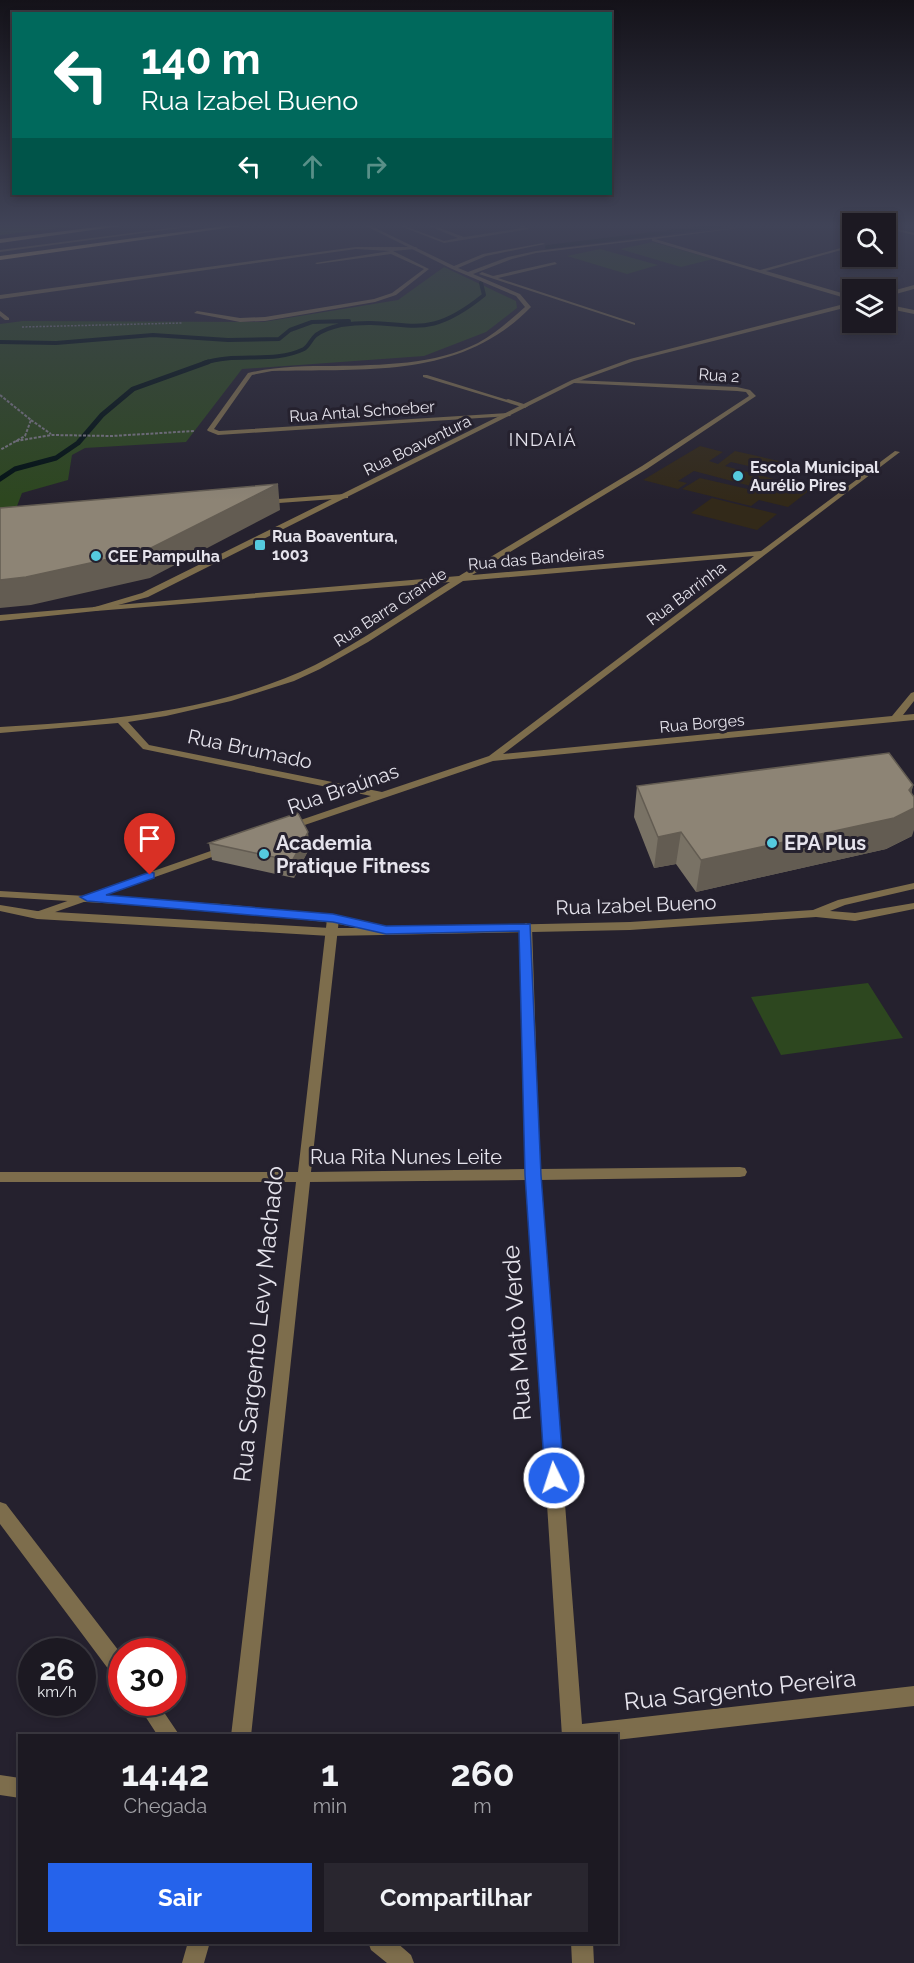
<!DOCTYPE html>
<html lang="pt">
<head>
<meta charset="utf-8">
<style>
  :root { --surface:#1c1922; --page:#29262f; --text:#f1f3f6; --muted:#a0a0a5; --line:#3a3840; --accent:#2563eb }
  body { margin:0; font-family:Raleway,sans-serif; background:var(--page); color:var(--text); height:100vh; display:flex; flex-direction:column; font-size:22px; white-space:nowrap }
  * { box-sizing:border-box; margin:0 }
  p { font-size:20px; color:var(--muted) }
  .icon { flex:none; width:33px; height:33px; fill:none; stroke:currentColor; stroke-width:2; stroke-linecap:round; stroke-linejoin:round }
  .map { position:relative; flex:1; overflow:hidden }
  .details { position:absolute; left:18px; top:1734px; width:600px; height:210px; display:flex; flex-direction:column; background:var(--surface); border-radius:0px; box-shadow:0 3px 9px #0003,0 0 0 2px var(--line) }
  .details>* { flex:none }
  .banner { position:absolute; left:12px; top:12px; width:600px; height:183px; border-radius:0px; box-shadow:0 3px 9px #0003,0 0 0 2px var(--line); background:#00695c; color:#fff; overflow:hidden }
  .fabs { position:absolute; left:842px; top:213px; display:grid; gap:12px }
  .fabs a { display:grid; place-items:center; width:54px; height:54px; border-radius:0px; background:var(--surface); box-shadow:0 3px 9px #0003,0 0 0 2px var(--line); font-size:30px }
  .speed { position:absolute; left:18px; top:1638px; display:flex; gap:12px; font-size:30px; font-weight:700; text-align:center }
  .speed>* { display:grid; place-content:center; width:78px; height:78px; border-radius:50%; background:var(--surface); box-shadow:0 3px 9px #0003,0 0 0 2px var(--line); line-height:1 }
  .speed small { font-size:15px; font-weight:400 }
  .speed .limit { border:9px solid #d22; background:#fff; color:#111 }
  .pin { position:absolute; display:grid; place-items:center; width:51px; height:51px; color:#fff; margin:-62px -26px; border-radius:50% 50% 50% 0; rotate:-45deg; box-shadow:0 0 6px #0007 }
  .pin .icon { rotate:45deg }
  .me { position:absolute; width:66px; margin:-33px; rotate:356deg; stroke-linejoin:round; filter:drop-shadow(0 0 4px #0008) }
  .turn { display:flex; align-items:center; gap:21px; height:126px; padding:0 30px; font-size:27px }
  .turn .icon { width:78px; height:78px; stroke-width:2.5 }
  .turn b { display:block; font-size:42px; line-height:51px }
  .lanes { display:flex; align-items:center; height:57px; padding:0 30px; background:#0003; justify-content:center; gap:30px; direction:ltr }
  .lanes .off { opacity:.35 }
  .eta { display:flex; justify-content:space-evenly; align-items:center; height:102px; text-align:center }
  .eta b { font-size:36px; font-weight:700; line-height:42px }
  .action { display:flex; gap:12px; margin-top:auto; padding:12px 30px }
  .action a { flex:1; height:69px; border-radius:0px; background:var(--accent); color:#fff; font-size:24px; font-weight:700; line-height:69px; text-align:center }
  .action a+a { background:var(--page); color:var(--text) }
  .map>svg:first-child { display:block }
  .education { fill:#322919 }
  .green { fill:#2d471f }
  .forest { fill:#39661b }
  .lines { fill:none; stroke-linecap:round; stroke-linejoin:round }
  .stream-far1 { stroke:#031214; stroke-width:4 }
  .stream { stroke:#031214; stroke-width:5 }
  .path-far1 { stroke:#797681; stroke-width:1.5; stroke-dasharray:2 1.5; stroke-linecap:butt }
  .path { stroke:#797681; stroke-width:2; stroke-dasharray:3 1.5; stroke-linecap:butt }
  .service { fill:#7d6d4c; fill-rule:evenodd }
  .minor { fill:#7d6d4c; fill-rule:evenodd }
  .tertiary { fill:#7d6d4c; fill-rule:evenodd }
  .trunk { fill:#ebc677; fill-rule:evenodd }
  .wall { fill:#797265 }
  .shaded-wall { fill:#635c52 }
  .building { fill:#8d8475; stroke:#635c52; stroke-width:1.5 }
  .route { fill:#2563eb; stroke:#184099; stroke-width:1.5 }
  .poi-dot { fill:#55cadf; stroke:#25212e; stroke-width:2 }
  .labels { text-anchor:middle; stroke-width:6; stroke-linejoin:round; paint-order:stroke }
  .far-street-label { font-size:16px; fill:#e5e3ec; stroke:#25212e }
  .far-poi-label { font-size:16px; font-weight:bold; fill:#e5e3ec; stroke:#25212e; text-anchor:start }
  .far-neighbourhood-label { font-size:18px; letter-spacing:1.5px; fill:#e5e3ec; stroke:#25212e }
  .street-label { font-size:20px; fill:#e5e3ec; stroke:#25212e }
  .poi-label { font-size:20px; font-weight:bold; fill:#e5e3ec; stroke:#25212e; text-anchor:start }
  .near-street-label { font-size:24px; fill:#e5e3ec; stroke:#25212e }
</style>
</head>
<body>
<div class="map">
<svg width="914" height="1963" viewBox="0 0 914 1963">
  <rect width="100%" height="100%" fill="#25212e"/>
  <!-- education -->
  <path class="education" d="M700 446 723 452 709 461 718 464 735 451 792 464 779 473 731 462 725 466 785 482 788 480 815 486 788 507 759 500 751 506 682 489 700 478 765 493 775 485 769 484 762 489 694 471 678 481 687 483 678 489 643 480Z
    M712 498 777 514 757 530 691 513Z"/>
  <!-- green -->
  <path class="green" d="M653 242 713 259 681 267 620 249Z
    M600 249 658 265 627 274 567 256Z
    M444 267 516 301 517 308 486 332 424 356 242 369 186 442 85 448 72 455 68 480 22 493 14 514 0 515V324L23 321 263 322 398 300Z
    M868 983 903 1038 781 1055 751 997Z"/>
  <!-- forest -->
  <path class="forest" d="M0 226H77L0 235Z"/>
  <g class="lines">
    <!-- stream-far1 -->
    <path class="stream-far1" d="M547 247 719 226
      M0 342 56 343 153 335 228 340 279 339 290 330 312 322 349 321
      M204 363C236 352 273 364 304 349 309 346 311 339 316 335 323 330 332 327 341 325 407 315 420 347 484 295L481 283"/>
    <!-- stream -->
    <path class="stream" d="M0 479 15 469 56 458 78 443 102 415 133 389 208 362"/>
    <!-- path-far1 -->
    <path class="path-far1" d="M22 327 182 323"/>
    <!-- path -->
    <path class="path" d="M0 395 31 420 25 436 0 450
      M31 420 51 434
      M16 441 52 435 112 436 194 431"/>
    <!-- service -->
    <path class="service" d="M185 226H196L0 252V250Z
      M400 226H405L444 241 458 238 429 226H434L464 237 523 228 520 226H525L529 229 444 243Z
      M356 247H417L415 249 393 251 429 269 396 295 375 302 265 321 240 322 194 313 197 311 240 318 265 317 374 299 392 293 424 269 391 254 317 264 315 263 390 251 356 249 0 299V295Z
      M555 262 557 264 498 278 635 323V325L479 274 482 272 493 276Z
      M423 375H427L511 401 506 402 423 377Z"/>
    <!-- minor -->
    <path class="minor" d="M366 226H371L454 266 483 254 543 243 545 244 486 256 458 268 468 272 508 257 536 251 753 226 655 239 760 270 852 245V247L766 271 852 296V300L652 241V239L536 253 512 259 473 274 520 294 531 307C460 380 365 368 272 371L252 375 214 429 219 431 508 413 511 415 510 416 218 435 208 431 207 430 248 373C277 366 305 366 334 366 381 365 435 365 478 343 495 334 510 320 525 307L516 296 452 269Z
      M885 226 914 233V235L885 228Z
      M885 304 914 310V314L885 308Z
      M0 311 9 318V320H5L0 316Z
      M572 380 737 387 750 390 756 396 647 469 472 575 761 551 895 451 900 452 503 754 892 716 911 693 914 692V701L903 715 914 714V720L493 761 290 830 286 829 285 827 286 825 371 796 143 749 118 723 0 733V727C105 721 219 712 315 665 362 641 406 610 450 582L96 611H93V607L459 576 642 466 749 396 746 392 737 391 574 383ZM754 556 489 756 382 792 149 745 128 722 166 716 231 701 294 681 320 669 368 642 463 581Z
      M508 399 527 405 528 406 525 408 506 402V400Z
      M345 494H348V498L265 504 261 502 265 500Z
      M225 846 229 847 230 849 229 851 41 917H33L31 915 33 913Z
      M333 915 339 919 311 1172 526 1169 520 927 526 923 532 927 540 1169 740 1167 745 1168 747 1172 745 1176 740 1177 540 1180 582 1724 914 1686V1706L616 1740V1736H562L526 1180 310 1182 251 1736H231L296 1182H0V1172H298L327 919Z
      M0 1502 6 1504 122 1655V1680L115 1678 0 1524Z
      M136 1702H157L180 1736H158Z
      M0 1775 20 1778V1798L0 1795Z
      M188 1942H210L204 1963H182Z
      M368 1942H396L411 1955 414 1963H387L371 1950Z
      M571 1942H593L594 1963H572Z"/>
    <!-- tertiary -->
    <path class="tertiary" d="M914 285V289L885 297V293Z
      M852 302V306L634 361 576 382 148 597 96 611 0 621V615L95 607 142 593 572 380 630 359Z
      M914 883V889L845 905 830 911 855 913 914 903V909L855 921 816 917 630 930 330 936 37 919 0 911V905L37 911 330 928H359L333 923 222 910 0 897V891L222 904 333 915 372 923 373 928 630 922 813 910 838 900Z"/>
    <!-- trunk -->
    <path class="trunk" d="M105 226H121L0 243V239Z
      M225 226H240L0 260V256Z"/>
  </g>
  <!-- wall -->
  <path class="wall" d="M913 785 911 794 912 836 886 849 696 892 676 864 654 868 634 817 637 786Z
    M308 832 309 849 294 878 212 860 209 843Z"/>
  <!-- shaded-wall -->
  <path class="shaded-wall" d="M278 484 280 510 150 578 31 605 0 608V580Z
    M913 785 907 811 914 808V830L912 836 886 849 696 892 701 860 909 790Z
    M308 832 309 849 294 878 292 861Z
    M681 832 676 864 654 868 658 837Z"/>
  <!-- building -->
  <path class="building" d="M278 484 145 551 26 577 0 580V508Z
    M889 753 913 785 909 790 914 797V808L894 818 701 860 681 832 658 837 637 786Z
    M298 813 308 832 292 861 209 843Z"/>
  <!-- sky -->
  <linearGradient id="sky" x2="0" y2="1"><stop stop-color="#141219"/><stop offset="0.45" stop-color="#404357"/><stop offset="1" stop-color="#404357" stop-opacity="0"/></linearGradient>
  <rect width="914" height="501" fill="url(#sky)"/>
  <!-- route -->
  <path class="route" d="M150 872 154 873V878L106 895 333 914 386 926 530 924 541 1175 564 1478 561 1485 554 1487 548 1485 545 1478 525 1175 519 931 386 934 333 922 87 901 80 897Z"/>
  <!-- markers -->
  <g class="poi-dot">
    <circle cx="738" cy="476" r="6"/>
    <rect x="254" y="539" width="12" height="12" rx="3"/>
    <circle cx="96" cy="556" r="6"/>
    <circle cx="772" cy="843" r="6"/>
    <circle cx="264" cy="854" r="6"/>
  </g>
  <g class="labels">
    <!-- far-street labels -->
    <g class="far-street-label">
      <text transform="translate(719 375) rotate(4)" y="6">Rua 2</text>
      <text transform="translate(362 411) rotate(-4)" y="6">Rua Antal Schoeber</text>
      <text transform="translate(417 445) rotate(-26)" y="6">Rua Boaventura</text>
      <text transform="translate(536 558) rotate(-5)" y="6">Rua das Bandeiras</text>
      <text transform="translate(686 593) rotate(-37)" y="6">Rua Barrinha</text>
      <text transform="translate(390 607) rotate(-33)" y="6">Rua Barra Grande</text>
      <text transform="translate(702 723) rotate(-5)" y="6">Rua Borges</text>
    </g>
    <!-- far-poi labels -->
    <g class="far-poi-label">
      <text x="750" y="473">Escola Municipal<tspan x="750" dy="18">Aurélio Pires</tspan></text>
      <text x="272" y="542">Rua Boaventura,<tspan x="272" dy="18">1003</tspan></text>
      <text x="108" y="562">CEE Pampulha</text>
    </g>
    <!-- far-neighbourhood labels -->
    <g class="far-neighbourhood-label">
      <text x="543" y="446">INDAIÁ</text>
    </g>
    <!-- street labels -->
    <g class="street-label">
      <text transform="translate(250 749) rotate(12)" y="7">Rua Brumado</text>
      <text transform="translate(343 789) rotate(-19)" y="7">Rua Braúnas</text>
      <text transform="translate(636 905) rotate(-2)" y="7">Rua Izabel Bueno</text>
      <text x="406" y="1164">Rua Rita Nunes Leite</text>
    </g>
    <!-- poi labels -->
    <g class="poi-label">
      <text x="276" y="850">Academia<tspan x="276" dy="23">Pratique Fitness</tspan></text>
      <text x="784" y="850">EPA Plus</text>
    </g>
    <!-- near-street labels -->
    <g class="near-street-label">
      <text transform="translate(259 1324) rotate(-84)" y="8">Rua Sargento Levy Machado</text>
      <text transform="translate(517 1333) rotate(-94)" y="8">Rua Mato Verde</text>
      <text transform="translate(740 1690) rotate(-6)" y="8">Rua Sargento Pereira</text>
    </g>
  </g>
</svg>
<div class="fabs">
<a><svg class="icon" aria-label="search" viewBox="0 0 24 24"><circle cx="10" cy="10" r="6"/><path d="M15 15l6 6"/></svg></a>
<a><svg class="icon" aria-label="layers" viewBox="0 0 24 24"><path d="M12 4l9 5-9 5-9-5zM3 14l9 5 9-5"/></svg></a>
</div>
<div class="speed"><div>26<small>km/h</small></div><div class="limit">30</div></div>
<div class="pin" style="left:150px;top:875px;background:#d93025"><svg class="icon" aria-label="arrive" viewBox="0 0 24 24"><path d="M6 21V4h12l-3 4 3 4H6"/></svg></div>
<svg class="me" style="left:554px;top:1478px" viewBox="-20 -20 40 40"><circle r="17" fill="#2563eb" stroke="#fff" stroke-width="3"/><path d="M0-11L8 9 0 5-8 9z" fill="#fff"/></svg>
<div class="banner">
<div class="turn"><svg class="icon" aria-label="left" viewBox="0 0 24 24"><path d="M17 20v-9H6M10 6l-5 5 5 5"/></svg><div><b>140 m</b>Rua Izabel Bueno</div></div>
<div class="lanes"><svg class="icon" aria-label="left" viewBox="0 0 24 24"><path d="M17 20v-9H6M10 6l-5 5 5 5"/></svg><svg class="icon off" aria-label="ahead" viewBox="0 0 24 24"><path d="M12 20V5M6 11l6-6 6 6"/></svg><svg class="icon off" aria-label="right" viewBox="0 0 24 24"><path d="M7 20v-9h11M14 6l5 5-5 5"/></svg></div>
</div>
<section class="details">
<div class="eta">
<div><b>14:42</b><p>Chegada</p></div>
<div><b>1</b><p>min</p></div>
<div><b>260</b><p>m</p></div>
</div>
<div class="action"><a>Sair</a><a>Compartilhar</a></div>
</section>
</div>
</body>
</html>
